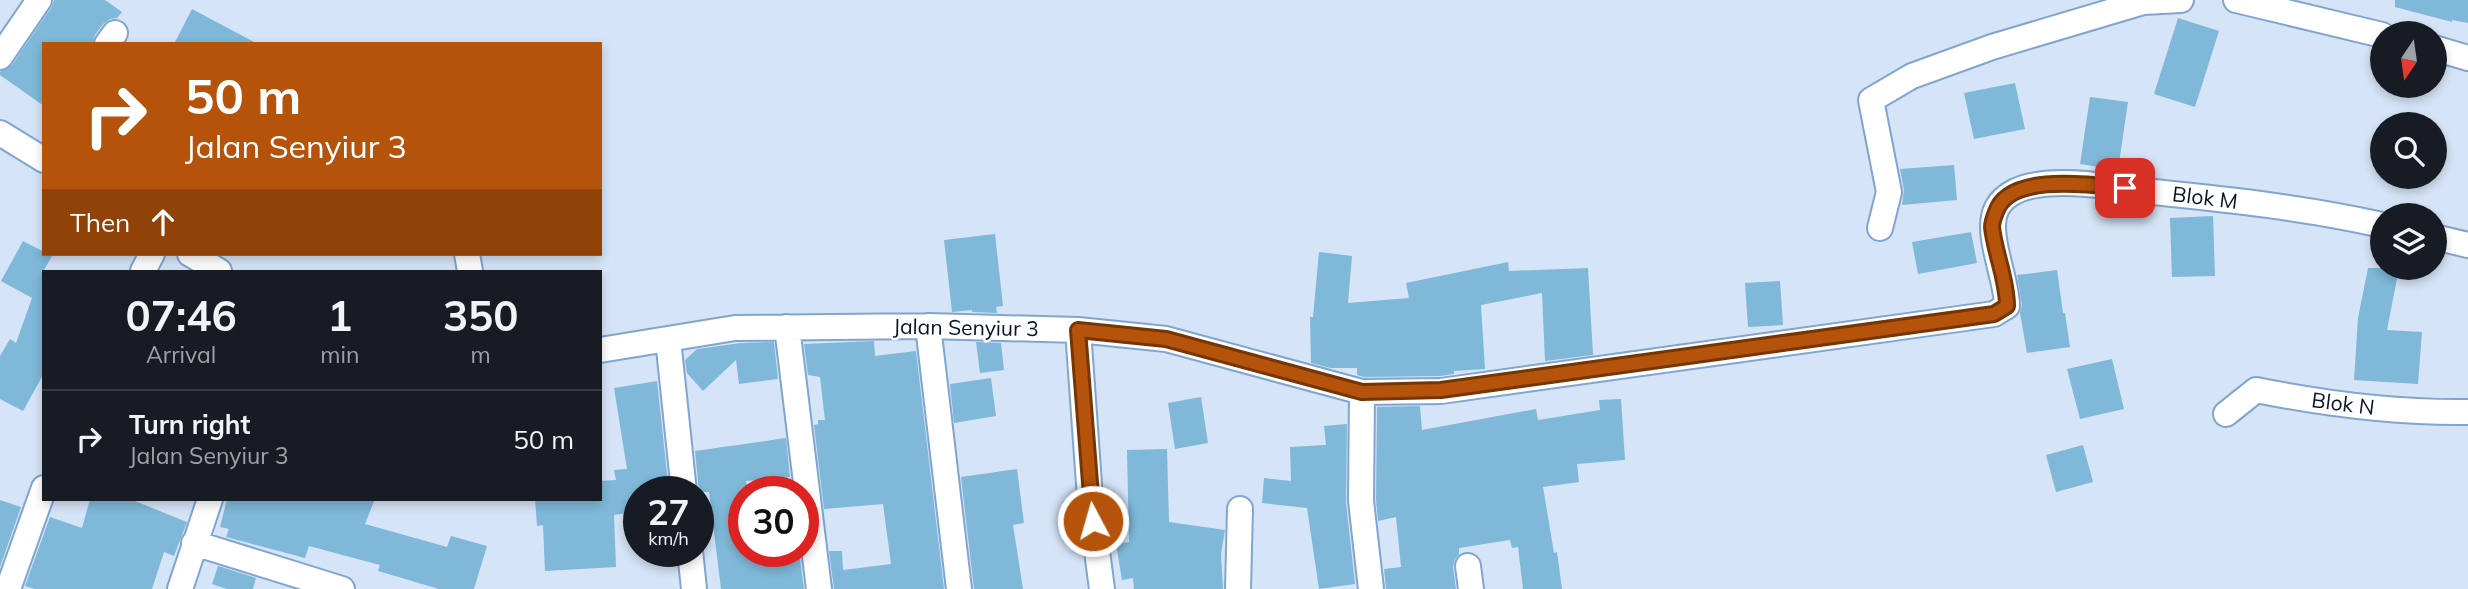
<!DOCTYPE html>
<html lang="en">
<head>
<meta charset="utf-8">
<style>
  :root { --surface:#171b24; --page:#242831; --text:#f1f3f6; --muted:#9ea1a6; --line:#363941 }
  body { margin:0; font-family:Mulish,sans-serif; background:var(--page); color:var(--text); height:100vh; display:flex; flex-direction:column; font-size:26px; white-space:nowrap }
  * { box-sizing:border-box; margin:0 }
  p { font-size:23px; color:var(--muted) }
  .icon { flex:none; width:38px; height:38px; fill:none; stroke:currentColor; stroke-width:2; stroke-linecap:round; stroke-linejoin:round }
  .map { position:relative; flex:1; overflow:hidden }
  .panel { position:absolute; left:42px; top:270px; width:560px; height:231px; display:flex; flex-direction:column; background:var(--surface); border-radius:0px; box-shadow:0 4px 10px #0003 }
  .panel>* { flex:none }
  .guide { position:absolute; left:42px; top:42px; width:560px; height:214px; border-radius:0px; box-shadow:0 4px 10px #0003; background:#b45309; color:#fff; overflow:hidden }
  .needle { width:46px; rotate:193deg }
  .fabs { position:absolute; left:2370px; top:21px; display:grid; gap:14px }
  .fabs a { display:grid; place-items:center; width:77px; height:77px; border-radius:50%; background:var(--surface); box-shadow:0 4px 10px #0003; font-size:35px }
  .speed { position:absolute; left:623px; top:476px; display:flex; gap:14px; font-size:35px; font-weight:700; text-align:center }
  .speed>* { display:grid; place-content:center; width:91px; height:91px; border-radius:50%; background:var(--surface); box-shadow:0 4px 10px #0003; line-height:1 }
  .speed small { font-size:18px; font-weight:400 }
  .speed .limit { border:10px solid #d22; background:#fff; color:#111 }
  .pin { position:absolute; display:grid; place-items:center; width:60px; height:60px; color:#fff; margin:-30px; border-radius:14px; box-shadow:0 4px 10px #0006 }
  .me { position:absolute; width:77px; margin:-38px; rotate:354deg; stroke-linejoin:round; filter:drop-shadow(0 0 5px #0008) }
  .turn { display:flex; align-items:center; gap:24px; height:147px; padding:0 28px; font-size:32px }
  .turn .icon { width:91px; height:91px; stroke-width:2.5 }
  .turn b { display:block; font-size:49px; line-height:60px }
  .then { display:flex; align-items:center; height:66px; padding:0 28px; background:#0003; gap:14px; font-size:26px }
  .eta { display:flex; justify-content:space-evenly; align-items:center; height:119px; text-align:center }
  .eta b { font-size:42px; font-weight:700; line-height:49px }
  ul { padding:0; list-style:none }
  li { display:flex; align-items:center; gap:21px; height:98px; padding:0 28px; border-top:2px solid var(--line) }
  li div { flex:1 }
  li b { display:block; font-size:26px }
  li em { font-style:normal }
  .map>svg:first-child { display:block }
  .building { fill:#7fb8d8 }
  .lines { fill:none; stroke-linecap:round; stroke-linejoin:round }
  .minor-casing { stroke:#80a5d0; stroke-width:28 }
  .minor { stroke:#fff; stroke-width:24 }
  .route-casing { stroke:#753606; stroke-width:18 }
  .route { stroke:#b45309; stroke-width:12 }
  .labels { text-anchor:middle; stroke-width:5; stroke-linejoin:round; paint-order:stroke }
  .street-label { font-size:21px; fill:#071424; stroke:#fff }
</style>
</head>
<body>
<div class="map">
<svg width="2468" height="589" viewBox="0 0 2468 589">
  <rect width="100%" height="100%" fill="#d5e4f7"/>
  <!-- building -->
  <path class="building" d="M54 0H105L122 12 117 18 110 19 103 24 95 35 92 44H44V106L0 75V72L12 65 51 8Z
    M2395 0H2468V23L2452 20V22L2395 7Z
    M192 9 258 44H174Z
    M2178 18 2219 31 2195 107 2154 94Z
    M2015 83 2025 129 1974 139 1964 93Z
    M2090 97 2128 102 2118 170 2080 164Z
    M1954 165 1957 200 1902 205 1904 190 1900 169Z
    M2213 216 2215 276 2172 277 2170 218Z
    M1971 232 1977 263 1918 274 1912 242Z
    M995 234 1003 306 996 307 997 313 972 312V310L952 312 944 240Z
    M23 241 52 256 44 270V373L23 411 0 399V356L10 339 16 343 32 298 1 281Z
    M1319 252 1352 256 1348 303 1409 298 1406 283 1508 262 1509 271 1588 268 1593 355 1545 361 1542 293 1481 305 1485 369 1454 371V374L1440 376 1364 377 1357 375V368H1330L1311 363 1310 317H1313Z
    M2368 268H2399L2387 330 2422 332 2418 384 2354 380 2358 318Z
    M2057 270 2063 313H2065L2070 347 2027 353 2020 313 2022 305 2017 275Z
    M1780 281 1783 325 1748 327 1745 283Z
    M874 341 875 356 916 351 944 589H834L829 551H842L843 570 891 564 883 504 824 509 814 425 818 424V420H825L820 377 808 375 804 344Z
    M774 342 778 379 739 384 736 360 703 391 687 373 685 360 697 349 741 343Z
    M976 342 1001 343 1004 370 980 373Z
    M2112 359 2124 409 2080 419 2067 369Z
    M991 378 996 416 954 423 950 384Z
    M657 381 669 492H639V511L614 515 616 567 545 571 543 525 537 526 535 499H600V481L616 480 614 470 627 469 614 388Z
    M1201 397 1208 443 1175 449 1168 403Z
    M1621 399 1625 460 1577 464 1579 482 1543 487 1554 553 1557 552 1562 589H1523L1518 547 1512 548 1510 540 1459 548V554L1455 560 1453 567 1456 589H1386L1384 569 1401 567 1396 517 1378 521 1376 500 1377 407 1420 406 1422 430 1536 409 1538 420 1600 410 1599 400Z
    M1347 424 1346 503 1355 584 1319 589 1307 508 1262 503 1264 478 1291 481 1290 447 1326 445 1324 426Z
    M786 438 790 477 746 481 748 492H744V551H799L804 589H721L709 492H699L695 451Z
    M2083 445 2093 482 2056 492 2046 455Z
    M1167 449 1169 522 1225 530 1221 554 1223 589H1134L1133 578 1122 580 1116 544 1129 542 1127 450Z
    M1017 469 1024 523 1013 525 1023 589H974L961 477Z
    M90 499H130L187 522 174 556 164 552 152 589H35L25 586 50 517 82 528Z
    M227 499H375L365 524 447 547 451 536 487 546 474 589H439L378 571 380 565 309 546 305 558 226 537 229 529 220 527Z
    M0 500 21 507 0 567Z
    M218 566 256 578 253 589H227L212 584Z"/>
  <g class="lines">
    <defs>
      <path id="minor" d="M2236 0 2382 35
        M107 44 115 33
        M2434 48 2468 58
        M0 57 39 0
        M0 133 44 160
        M1880 228 1889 192 1871 100 1912 76 1992 47 2143 2 2181 0
        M2434 237 2468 245
        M190 254 219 271
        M467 254 470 271
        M143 271 152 254
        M928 326 959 589
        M787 327 819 589
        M1078 330 1090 498 1102 589
        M668 339 684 492
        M600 350 735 328 928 326 1078 330 1166 339 1362 392 1441 391 1994 314 2007 306C2007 278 1984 232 1997 208 2005 193 2023 187 2037 185 2069 179 2122 188 2154 192 2231 200 2307 208 2382 225
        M1362 392 1361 501 1371 589
        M2226 414 2256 390C2326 404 2396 413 2468 412
        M194 543 342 589
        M690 551 694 589
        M1468 566 1471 589
        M8 589 44 488
        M180 589 210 499
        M1238 589 1240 509"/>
    </defs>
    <!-- minor casing -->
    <use href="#minor" class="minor-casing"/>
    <!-- minor -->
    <use href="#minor" class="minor"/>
  </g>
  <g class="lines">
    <defs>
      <path id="route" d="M1093 521 1078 330 1166 339 1362 392 1441 390 1994 314 2007 306C2007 279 1995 254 1992 227 1992 222 1994 217 1996 212 2009 172 2093 185 2125 188"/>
    </defs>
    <!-- route casing -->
    <use href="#route" class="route-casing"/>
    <!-- route -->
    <use href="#route" class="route"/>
  </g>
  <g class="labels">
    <!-- street labels -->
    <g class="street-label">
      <text transform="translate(2205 198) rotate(7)" y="7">Blok M</text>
      <text transform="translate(966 328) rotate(1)" y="7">Jalan Senyiur 3</text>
      <text transform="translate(2343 404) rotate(7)" y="7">Blok N</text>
    </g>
  </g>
</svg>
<div class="fabs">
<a><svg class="needle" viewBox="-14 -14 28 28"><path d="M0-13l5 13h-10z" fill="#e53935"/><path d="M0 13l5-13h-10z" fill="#9ea1a6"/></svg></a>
<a><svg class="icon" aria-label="search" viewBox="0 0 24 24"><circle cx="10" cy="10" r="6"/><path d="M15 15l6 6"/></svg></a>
<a><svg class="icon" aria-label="layers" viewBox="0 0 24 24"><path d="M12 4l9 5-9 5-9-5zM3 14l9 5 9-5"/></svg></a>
</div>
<div class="speed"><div>27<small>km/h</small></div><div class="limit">30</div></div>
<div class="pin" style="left:2125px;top:188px;background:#d93025"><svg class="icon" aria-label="arrive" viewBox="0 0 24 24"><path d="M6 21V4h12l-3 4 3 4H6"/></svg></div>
<svg class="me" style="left:1093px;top:521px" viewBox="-20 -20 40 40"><circle r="17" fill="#b45309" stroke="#fff" stroke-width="3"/><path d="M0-11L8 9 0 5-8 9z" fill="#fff"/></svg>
<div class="guide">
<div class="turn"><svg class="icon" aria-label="right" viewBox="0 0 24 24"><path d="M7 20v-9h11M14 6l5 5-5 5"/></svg><div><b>50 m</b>Jalan Senyiur 3</div></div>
<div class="then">Then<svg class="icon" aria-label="ahead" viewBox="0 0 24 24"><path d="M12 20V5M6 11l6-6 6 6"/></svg></div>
</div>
<section class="panel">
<div class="eta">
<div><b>07:46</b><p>Arrival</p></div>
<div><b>1</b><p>min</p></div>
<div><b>350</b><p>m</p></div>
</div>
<ul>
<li><svg class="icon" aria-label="right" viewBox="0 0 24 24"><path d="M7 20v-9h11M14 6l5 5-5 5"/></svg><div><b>Turn right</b><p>Jalan Senyiur 3</p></div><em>50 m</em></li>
</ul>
</section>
</div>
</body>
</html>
